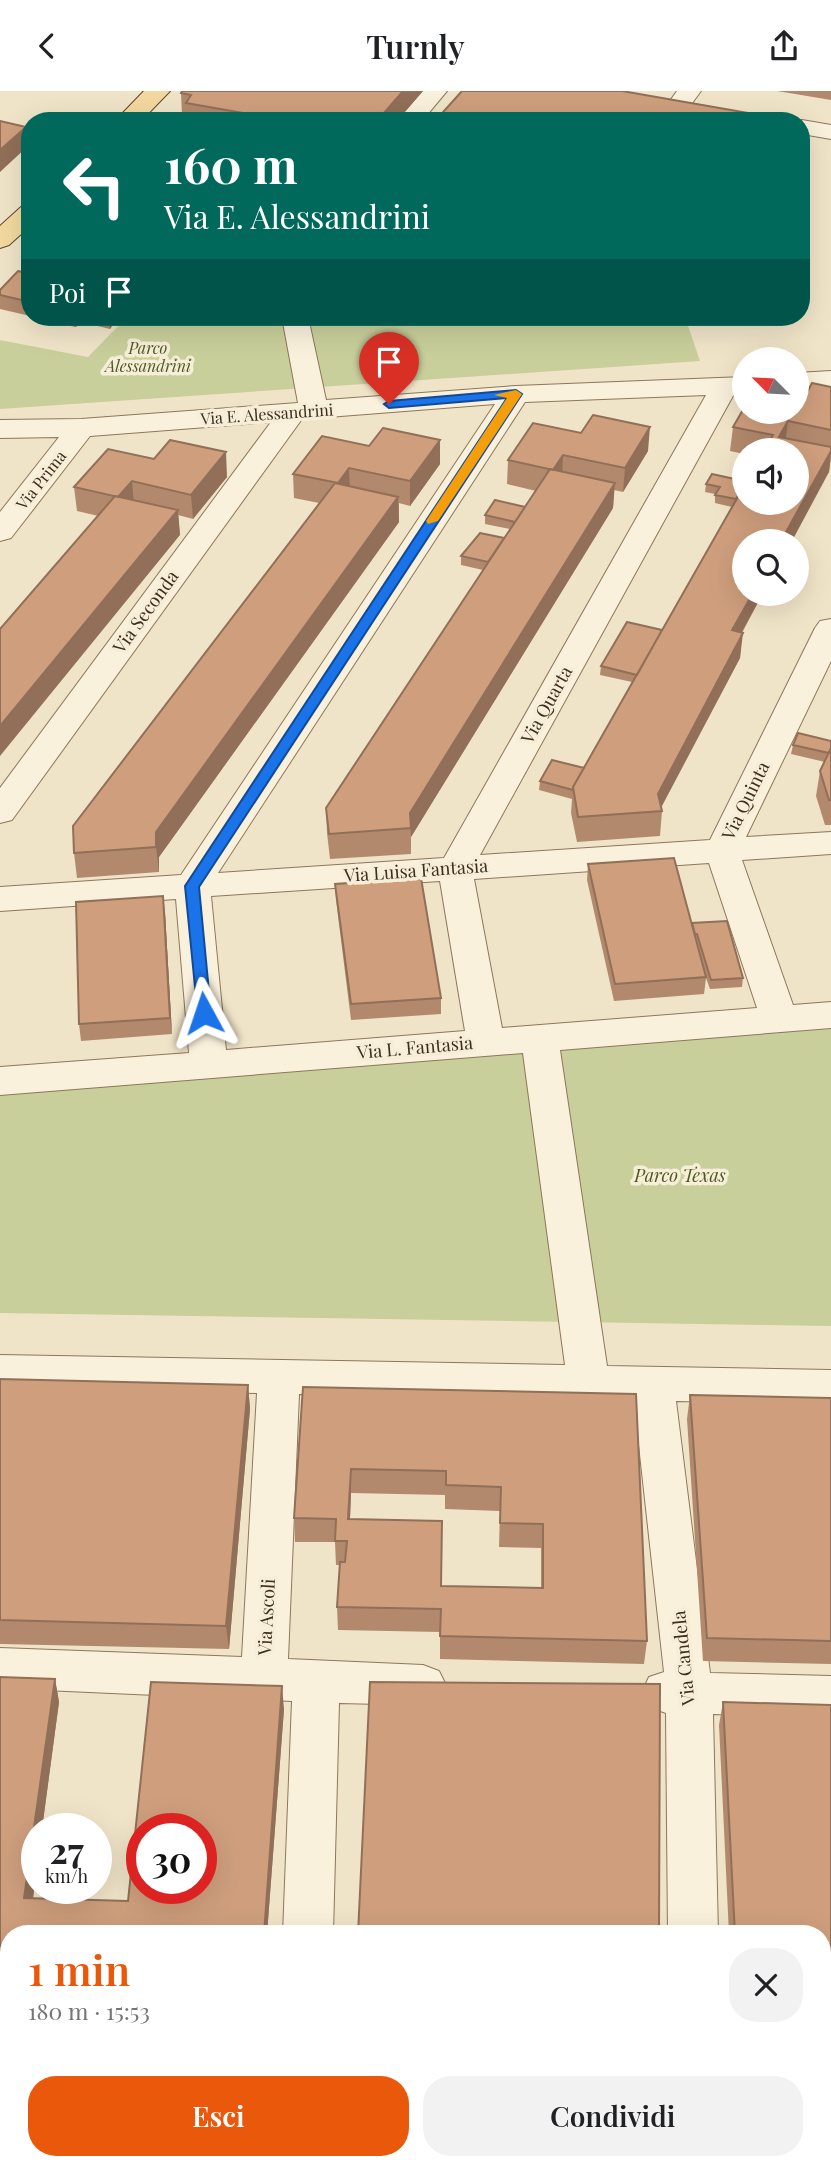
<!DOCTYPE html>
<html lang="it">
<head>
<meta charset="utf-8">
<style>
  :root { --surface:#fff; --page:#f2f2f2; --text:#202124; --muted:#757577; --accent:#ea580c }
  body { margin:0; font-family:"Playfair Display",serif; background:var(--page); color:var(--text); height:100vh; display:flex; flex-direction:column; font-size:26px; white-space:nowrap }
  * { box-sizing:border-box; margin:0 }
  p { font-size:23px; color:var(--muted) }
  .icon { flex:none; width:38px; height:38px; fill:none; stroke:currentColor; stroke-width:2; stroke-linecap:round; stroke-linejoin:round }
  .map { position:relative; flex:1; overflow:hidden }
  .sheet { position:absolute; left:0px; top:1834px; width:831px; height:245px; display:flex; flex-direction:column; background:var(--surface); border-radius:28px 28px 0 0; box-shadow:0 7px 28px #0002 }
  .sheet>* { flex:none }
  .guide { position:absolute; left:21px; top:21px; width:789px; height:214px; border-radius:28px; box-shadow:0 7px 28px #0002; background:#00695c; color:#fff; overflow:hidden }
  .needle { width:46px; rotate:294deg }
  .controls { position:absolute; left:732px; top:256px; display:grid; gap:14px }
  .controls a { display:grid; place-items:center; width:77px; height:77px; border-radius:50%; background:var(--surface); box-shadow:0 7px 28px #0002; font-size:35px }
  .speed { position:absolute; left:21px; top:1722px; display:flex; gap:14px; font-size:35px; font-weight:700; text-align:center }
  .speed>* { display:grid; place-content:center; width:91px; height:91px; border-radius:50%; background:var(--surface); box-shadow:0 7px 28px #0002; line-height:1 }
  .speed small { font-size:18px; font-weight:400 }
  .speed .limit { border:10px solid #d22; background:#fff; color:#111 }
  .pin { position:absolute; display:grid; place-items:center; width:60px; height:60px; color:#fff; margin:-72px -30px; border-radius:50% 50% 50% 0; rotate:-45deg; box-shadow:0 0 7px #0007 }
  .pin .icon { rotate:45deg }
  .me { position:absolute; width:77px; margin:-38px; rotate:355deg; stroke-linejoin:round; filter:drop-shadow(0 0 5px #0008) }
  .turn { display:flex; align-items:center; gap:24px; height:147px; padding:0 28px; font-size:32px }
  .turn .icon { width:91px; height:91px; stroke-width:2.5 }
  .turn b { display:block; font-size:49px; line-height:60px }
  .then { display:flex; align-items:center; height:66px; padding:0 28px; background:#0003; gap:14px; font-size:26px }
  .round { display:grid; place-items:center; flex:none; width:74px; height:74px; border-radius:28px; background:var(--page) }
  .head { display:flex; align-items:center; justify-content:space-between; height:119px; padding:0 28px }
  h1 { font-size:42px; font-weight:600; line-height:52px; color:var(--accent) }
  .button { display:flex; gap:14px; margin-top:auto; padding:14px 28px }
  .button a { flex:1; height:80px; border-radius:28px; background:var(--accent); color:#fff; font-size:28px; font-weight:600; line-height:80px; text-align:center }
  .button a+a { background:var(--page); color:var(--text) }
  header { display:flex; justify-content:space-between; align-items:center; height:91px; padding:0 28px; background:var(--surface); font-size:32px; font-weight:600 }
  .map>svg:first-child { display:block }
  .green { fill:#c9cf9b }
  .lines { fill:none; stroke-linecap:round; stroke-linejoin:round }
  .minor-casing { stroke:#8d765c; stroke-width:2 }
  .major-casing { stroke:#5b4430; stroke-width:2 }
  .minor { fill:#faf1dc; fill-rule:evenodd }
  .major { fill:#f3d9a0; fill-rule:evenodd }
  .wall { fill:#b2896c; fill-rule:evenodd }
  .shaded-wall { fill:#916f58 }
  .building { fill:#cf9f7d; stroke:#916f58; stroke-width:2; fill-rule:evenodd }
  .route { fill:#1a73e8; stroke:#114b97; stroke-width:2 }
  .slow { fill:#f59e0b }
  .labels { text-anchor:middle; stroke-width:7; stroke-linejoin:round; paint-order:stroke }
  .far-park-label { font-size:16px; font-style:italic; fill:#4d5a26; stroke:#f7eed8 }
  .far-street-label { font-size:16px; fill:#3d2e20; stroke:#f7eed8 }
  .street-label { font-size:18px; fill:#3d2e20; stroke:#f7eed8 }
  .park-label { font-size:18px; font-style:italic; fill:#4d5a26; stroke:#f7eed8 }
</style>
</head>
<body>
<header><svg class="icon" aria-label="back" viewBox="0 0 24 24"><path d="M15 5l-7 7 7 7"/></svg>Turnly<svg class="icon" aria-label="share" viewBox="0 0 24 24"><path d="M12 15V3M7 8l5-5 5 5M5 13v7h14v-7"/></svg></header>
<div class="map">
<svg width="831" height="2079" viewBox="0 0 831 2079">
  <rect width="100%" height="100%" fill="#f0e4c8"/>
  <!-- green -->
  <path class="green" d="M127 226H685L700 270 0 318V249L88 266Z
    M831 924V1235L0 1222V990Z"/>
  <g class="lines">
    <defs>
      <path id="minor" d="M422 0H447L422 30H397Z
        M677 0H701L687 19H671L667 14Z
        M802 29 831 34V48L802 43V30H798Z
        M282 226H308L326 309 516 295 744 286V302L734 303 480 764 710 749 815 537 820 530 831 528V570L746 746 831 741V763L742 769 793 914 831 911V937L560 959 607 1275 831 1279V1313L676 1310 710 1582 831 1585V1627L713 1623 718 1843H668L666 1622 649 1616 642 1601 649 1586 664 1581 634 1309 299 1303 288 1568 423 1574 439 1580 446 1594 439 1608 423 1614 339 1612 333 1843H283L292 1610 0 1597V1557L242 1566 257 1302 0 1298V1264L565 1274 523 962 0 1004V976L189 962 176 808 0 820V796L181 784 495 313 302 328 12 729 0 732V697L271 331 90 345 11 447 0 450V421L59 346 0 347V329L81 328 298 312ZM706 304 444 767 218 782 525 311ZM709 772 757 917 502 937 474 788ZM440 790 465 940 226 959 211 805Z
        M831 280V296L796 298V282Z
        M274 2070H328V2079H274Z
        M671 2070H725V2079H671Z"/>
      <path id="major" d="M144 0H170L141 30H115Z
        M30 113V135L9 154 0 157V135L21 116Z"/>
    </defs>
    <!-- minor casing -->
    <use href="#minor" class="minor-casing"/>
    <!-- major casing -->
    <use href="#major" class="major-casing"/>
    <!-- minor -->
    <use href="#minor" class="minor"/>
    <!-- major -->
    <use href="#major" class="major"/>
  </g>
  <!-- wall -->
  <path class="wall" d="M182 0H423L397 30H187V25L182 24 181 2Z
    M777 0H831V9Z
    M30 183V225L0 218V199Z
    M31 226H118L110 238 85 232 75 236Z
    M831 296V368L829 381 744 502H763L742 542 740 567 661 717 662 720 660 745 577 751 571 722 572 708 539 699 540 690 584 677 632 591 600 584 601 575 662 539 732 416 715 412V403L705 401 706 393 712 383 744 411 796 359H744V363L730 360 733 336 803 309Z
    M533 332 648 360 623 401 614 399 613 417 411 746V763L330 768 327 742 326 717 483 479 461 474V465L504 447 510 438 485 433V424L525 416 536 400 507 393 508 369Z
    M440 349V373L410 415 399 412V431L159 766V781L77 787 74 762 319 412 294 407 293 383 369 355Z
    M108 358 227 386 193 428 178 424 180 444 77 420 74 396Z
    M831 650V734H825L816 705 820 680 825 671 791 663 793 654Z
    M588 773 692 832 743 887 742 896 710 898 706 887 704 903 614 910 587 789Z
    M335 793 441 907V923L351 929 336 809Z
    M165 821 172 943 81 950 79 933Z
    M0 1288 248 1294 250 1318 229 1558 0 1553Z
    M303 1296 636 1303 647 1550 644 1573 440 1568V1541L338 1539 337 1516 340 1474H336L335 1451H295L294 1427ZM351 1402 445 1404V1418L500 1420 499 1456 541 1457V1497L441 1495 350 1428Z
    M690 1304 831 1307V1573L703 1570 687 1328Z
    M0 1586 55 1588 59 1611 42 1738H37V1776L33 1808 128 1810 284 1618 267 1843H9V2067H0Z
    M723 1611 831 1614V2079H741V2070H822V1843H729L719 1634Z
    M108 2070H250V2075Z"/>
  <!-- shaded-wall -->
  <path class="shaded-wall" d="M403 0H423L397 30H377Z
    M26 36 28 55 0 81V59Z
    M74 226H84L85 232 75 236Z
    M108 226H118L110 238Z
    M788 330 785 354 779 346Z
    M650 336 648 360 623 401 625 377Z
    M440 349V373L410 415V390Z
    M831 360 829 381 792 450H781Z
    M226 361 227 386 193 428 191 404Z
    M563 364 562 388 553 379Z
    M349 377 350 401 338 392Z
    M132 390 134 414 118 406Z
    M615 392 613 417 411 746 410 722Z
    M398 406 399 431 159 766V781L156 756V741Z
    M178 419 180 444 0 665V635Z
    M753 502H763L729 564 732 539Z
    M743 542 740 567 659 720 658 703Z
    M163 805 165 821 172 943 170 927Z
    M248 1294 250 1318 229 1558 226 1535Z
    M351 1378V1402L349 1452 348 1428Z
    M55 1588 59 1611 42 1738H37V1776L30 1829 24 1807Z
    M282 1595 284 1618 267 1843H264Z"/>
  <!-- building -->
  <path class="building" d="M182 0H403L377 30H288L186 12 191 4 181 2Z
    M462 0H622L789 29 435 30Z
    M0 30 26 36 0 59Z
    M18 180 30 183V211L0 204V199Z
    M812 292 831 296V339L788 330 779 346 831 356V360L781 450H744V502H753L732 539 743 542 658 703 662 720 578 726 573 696 744 395V411H796V359H765L773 344 733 336 744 317V320H796V308L803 309Z
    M593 324 650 336 625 377 563 364 553 379 508 369 533 332 581 342Z
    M383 337 440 349 410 390 349 377 338 392 293 383 322 345 369 355Z
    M170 349 226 361 191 404 132 390 118 406 74 396 108 358 154 368Z
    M550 378 615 392 410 722 411 737 329 743 326 717Z
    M712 383 744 390V395L736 408 715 404 720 396 706 393Z
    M335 392 398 406 156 741V756L74 762 73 735Z
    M115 405 178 419 0 635V538Z
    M495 409 525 416 515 431 485 424Z
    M480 442 504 447 488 471 461 465Z
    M627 531 662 539 637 584 601 575Z
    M798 642 831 650V657L829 662 793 654Z
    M831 657V709H829L820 680Z
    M552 669 584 677 573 696V699L540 690Z
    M674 767 706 886 615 893 588 773Z
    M421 787 441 907 351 913 335 793Z
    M163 805 170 927 79 933 76 811Z
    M727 830 743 887 711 889 697 843H695L692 832Z
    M0 1288 248 1294 226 1535 0 1529Z
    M303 1296 636 1303 647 1550 440 1545 441 1518 337 1516 340 1471H345L347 1450H335L336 1428 294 1427ZM351 1378 446 1380V1394L501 1396 500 1432 543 1433V1497L441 1495 442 1430 348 1428Z
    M690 1304 831 1307V1550L707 1547Z
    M0 1586 55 1588 24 1807 128 1810 151 1591 282 1595 264 1843H9V2048H0ZM142 1738H201V1797H142Z
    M370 1591 660 1593 659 1843H358Z
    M723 1611 831 1614V2071L747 2072V2070H822V1843H735Z"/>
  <!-- route -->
  <path class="route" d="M516 299 522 303 199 796 211 922 209 926H198L185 795 507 307 389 317 384 313 389 310Z"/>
  <!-- slow -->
  <path class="slow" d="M516 299 522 303 438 430 428 433 426 430 507 307 494 304Z"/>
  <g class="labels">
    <!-- far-park labels -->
    <g class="far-park-label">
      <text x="148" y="263">Parco<tspan x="148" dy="18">Alessandrini</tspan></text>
    </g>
    <!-- far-street labels -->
    <g class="far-street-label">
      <text transform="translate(267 323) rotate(-4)" y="6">Via E. Alessandrini</text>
      <text transform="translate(41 389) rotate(-52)" y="6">Via Prima</text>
    </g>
    <!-- street labels -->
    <g class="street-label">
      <text transform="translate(146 521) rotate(-54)" y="6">Via Seconda</text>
      <text transform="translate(547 614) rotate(-61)" y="6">Via Quarta</text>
      <text transform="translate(746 710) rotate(-64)" y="6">Via Quinta</text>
      <text transform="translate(416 780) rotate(-4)" y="6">Via Luisa Fantasia</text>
      <text transform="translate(415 957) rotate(-5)" y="6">Via L. Fantasia</text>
      <text transform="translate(267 1526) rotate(-87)" y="6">Via Ascoli</text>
      <text transform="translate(684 1567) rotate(-96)" y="6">Via Candela</text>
    </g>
    <!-- park labels -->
    <g class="park-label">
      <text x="680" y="1091">Parco Texas</text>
    </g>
  </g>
</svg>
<div class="controls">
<a><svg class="needle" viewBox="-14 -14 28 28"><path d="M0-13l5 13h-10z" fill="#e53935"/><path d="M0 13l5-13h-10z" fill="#757577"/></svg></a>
<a><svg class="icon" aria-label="sound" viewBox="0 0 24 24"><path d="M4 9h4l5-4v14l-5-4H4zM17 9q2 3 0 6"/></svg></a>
<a><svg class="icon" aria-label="search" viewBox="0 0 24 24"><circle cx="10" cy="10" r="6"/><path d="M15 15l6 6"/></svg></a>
</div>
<div class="speed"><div>27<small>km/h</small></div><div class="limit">30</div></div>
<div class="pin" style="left:389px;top:313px;background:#d93025"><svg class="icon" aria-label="arrive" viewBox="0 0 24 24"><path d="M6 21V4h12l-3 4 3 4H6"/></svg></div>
<svg class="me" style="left:204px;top:922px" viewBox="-20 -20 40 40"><path d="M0-17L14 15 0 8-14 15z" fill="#1a73e8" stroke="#fff" stroke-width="4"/></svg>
<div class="guide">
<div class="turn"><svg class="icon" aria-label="left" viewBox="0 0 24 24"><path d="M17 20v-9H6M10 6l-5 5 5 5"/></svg><div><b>160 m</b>Via E. Alessandrini</div></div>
<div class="then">Poi<svg class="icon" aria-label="arrive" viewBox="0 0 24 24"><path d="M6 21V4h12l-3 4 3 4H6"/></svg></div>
</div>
<section class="sheet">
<div class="head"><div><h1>1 min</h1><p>180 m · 15:53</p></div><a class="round"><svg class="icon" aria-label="close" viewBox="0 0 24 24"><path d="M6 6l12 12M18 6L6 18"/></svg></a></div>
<div class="button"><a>Esci</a><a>Condividi</a></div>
</section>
</div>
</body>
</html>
